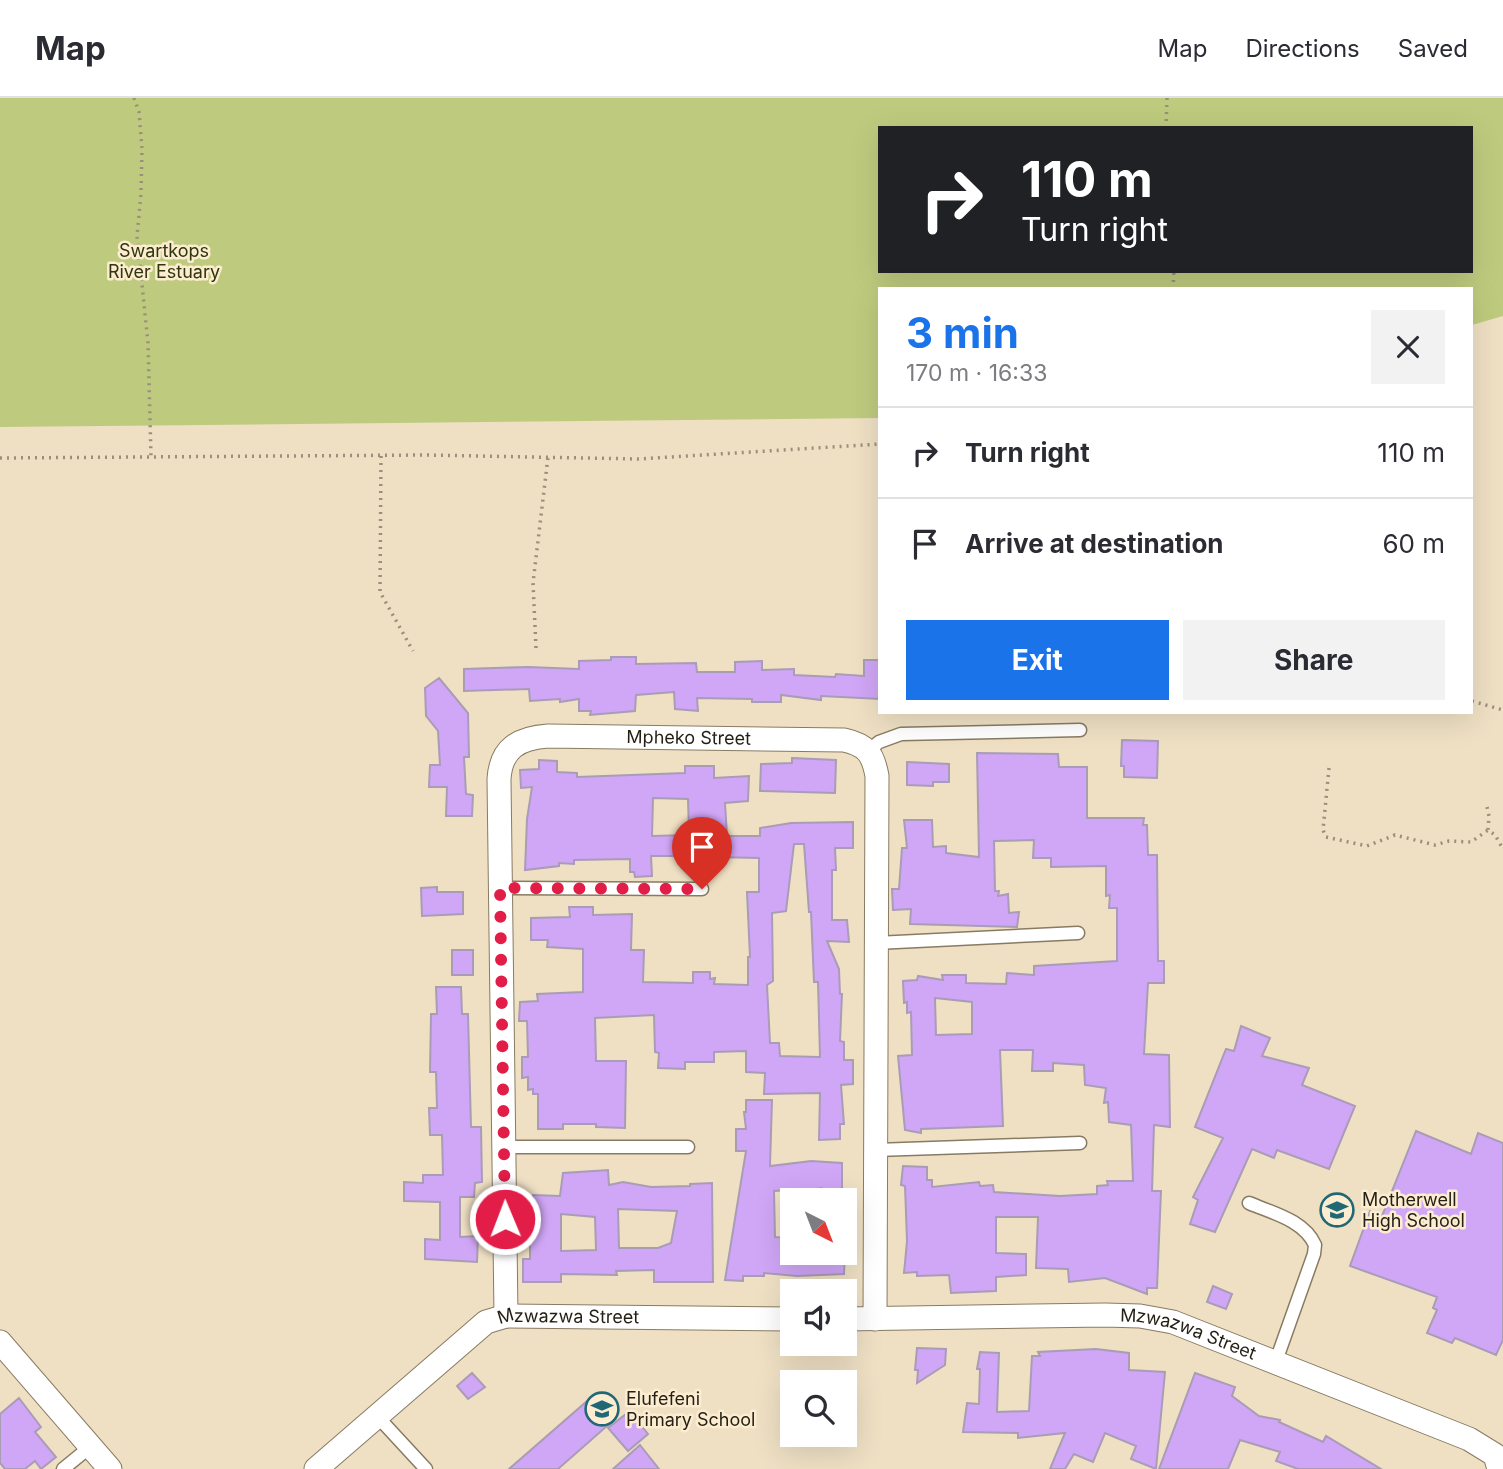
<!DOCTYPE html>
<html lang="en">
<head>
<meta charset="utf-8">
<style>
  :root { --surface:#fff; --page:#f2f2f3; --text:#2b2b33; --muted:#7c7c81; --line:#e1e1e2; --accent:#1a73e8 }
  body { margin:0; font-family:Inter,sans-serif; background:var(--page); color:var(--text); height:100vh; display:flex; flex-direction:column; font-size:26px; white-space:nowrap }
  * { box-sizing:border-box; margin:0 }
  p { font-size:23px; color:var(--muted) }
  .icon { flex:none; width:38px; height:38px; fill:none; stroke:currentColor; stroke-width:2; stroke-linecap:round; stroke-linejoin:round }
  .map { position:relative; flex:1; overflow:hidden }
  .panel { position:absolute; left:878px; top:189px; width:595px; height:427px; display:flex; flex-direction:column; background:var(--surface); border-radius:0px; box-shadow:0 7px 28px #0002 }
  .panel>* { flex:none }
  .banner { position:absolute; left:878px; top:28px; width:595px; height:147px; border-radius:0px; box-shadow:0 7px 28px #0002; background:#202124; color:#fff; overflow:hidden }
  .needle { width:46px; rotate:138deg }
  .tools { position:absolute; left:780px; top:1090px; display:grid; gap:14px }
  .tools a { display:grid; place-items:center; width:77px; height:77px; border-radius:0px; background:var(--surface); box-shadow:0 7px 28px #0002; font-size:35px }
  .pin { position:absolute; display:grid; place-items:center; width:60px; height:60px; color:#fff; margin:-72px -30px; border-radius:50% 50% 50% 0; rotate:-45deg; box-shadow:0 0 7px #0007 }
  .pin .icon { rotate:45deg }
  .me { position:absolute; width:77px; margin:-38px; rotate:359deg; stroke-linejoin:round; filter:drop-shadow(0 0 5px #0008) }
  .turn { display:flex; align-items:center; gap:24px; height:147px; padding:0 28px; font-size:32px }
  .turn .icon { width:91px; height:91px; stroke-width:2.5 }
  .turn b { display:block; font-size:49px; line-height:60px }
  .round { display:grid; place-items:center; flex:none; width:74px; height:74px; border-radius:0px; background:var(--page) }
  .headline { display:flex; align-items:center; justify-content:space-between; height:119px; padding:0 28px }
  h1 { font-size:42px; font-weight:700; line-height:52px; color:var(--accent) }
  .cta { display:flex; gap:14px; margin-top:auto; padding:14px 28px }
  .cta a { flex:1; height:80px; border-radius:0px; background:var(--accent); color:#fff; font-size:28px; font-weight:700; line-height:80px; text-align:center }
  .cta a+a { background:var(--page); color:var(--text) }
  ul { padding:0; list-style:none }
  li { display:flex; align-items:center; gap:21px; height:91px; padding:0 28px; border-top:2px solid var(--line) }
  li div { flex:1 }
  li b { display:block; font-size:26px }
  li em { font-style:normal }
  header { display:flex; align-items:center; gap:42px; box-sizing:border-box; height:98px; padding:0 35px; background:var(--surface); border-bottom:2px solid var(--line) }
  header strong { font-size:33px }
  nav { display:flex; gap:38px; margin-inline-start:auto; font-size:24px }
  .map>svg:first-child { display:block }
  .green { fill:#becb7e; fill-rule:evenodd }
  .building { fill:#d0a6f6; stroke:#a99cb6; stroke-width:2; fill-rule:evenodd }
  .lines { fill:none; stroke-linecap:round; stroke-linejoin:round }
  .lane-casing { stroke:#887b62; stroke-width:15 }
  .street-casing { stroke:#887b62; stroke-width:25 }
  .path { stroke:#9a8f7b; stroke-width:3.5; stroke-dasharray:2 5; stroke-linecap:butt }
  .lane { stroke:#fff; stroke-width:12 }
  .street { stroke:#fff; stroke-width:23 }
  .route { stroke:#e11d48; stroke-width:12; stroke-dasharray:0 21.6 }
  .labels { text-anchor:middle; stroke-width:5; stroke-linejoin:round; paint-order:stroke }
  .park-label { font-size:18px; fill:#2f350d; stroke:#fcedd1 }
  .street-label { font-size:18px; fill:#241f15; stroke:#fcedd1 }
  .poi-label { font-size:18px; fill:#241f15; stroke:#fcedd1; text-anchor:start }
</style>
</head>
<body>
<header>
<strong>Map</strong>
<nav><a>Map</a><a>Directions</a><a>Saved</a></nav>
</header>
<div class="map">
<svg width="1503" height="1371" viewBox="0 0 1503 1371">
  <rect width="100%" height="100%" fill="#efe0c4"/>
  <!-- green -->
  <path class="green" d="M0 0H1503V218L1472 227V191H880V320L0 329ZM880 30H1472V173H880Z"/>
  <!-- building -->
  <path class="building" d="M611 559H636V566L696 565 697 574H735V564L762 563V572L794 571V577L835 579 836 576 864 578V562H880V601L821 598V602L781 597V604H752V601L697 600 698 613 675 611 674 594 636 597 635 613 590 617 591 613H579V601L560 604V601L530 603 529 591 464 593V571L528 569 579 571V563L611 562Z
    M439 580 468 615 469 659H464L466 696 473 697 472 718H446L447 689H429L430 667H440L438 633 426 618 425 590Z
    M1122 642 1158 643 1157 680 1124 679V668H1121Z
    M977 655 1058 656 1059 669H1087V720H1144L1143 727H1147L1148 757H1157L1158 863H1164V885H1148L1144 956 1169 957 1170 1029 1154 1027 1152 1093H1161L1157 1190H1147V1196L1105 1180 1069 1184 1068 1171 1036 1170 1038 1119H996V1155L1026 1156V1177L996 1179V1193L951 1195 949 1177 917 1178V1174L904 1175 907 1143 905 1088 901 1087 903 1068 927 1069V1082H932V1089L979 1084 980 1088 993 1087 994 1094 1060 1098 1097 1096V1088L1108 1087 1107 1083H1133L1131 1027 1109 1024 1108 1004 1104 1005 1106 990 1085 987 1084 967 1053 965V973H1032L1033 952H1000L1003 1028 921 1031V1035L905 1032 898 958 912 957 911 914 907 915V904L904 905 903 883 917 882 918 878 943 882 942 877H966V885L1006 886 1007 875 1034 877V868L1117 863V810H1109L1110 797 1106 798V768L1051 769V760H1033L1034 742 994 743 995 793H999L998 798 1008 796 1009 815 1019 814 1017 829 910 826 911 811 893 812 892 791H899L902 750H907L904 722H932L933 749 946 748V755L979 759ZM935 900 972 904V936L936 937Z
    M792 660 836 662 835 695 760 693 761 666 792 665Z
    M539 662 557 663V674L577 675V679L685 675V668H714V680L749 678 748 703 725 705 727 738H760V730L791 725 853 724V750H835L836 772H832V822H847L849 844 827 843 839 871 840 896H842L840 943 844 944V962H853V986L841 987 844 1026H840V1041L819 1042 820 995 764 996 765 975 746 974V953L714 954V964H685V971L658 970 659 955 655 954 654 917 595 920 596 963H626L625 1030 596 1029V1026H563V1031H538V996H533V991L528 992V979L522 980V959H528L527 923H519L520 904 538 903 537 896 583 894V851L547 849 548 842H531V820L570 819 569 809H593V817L632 816 631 852H644L643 884 693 885V874H710V881L715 880 714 886 748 887V859H750L747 794H759V760L714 759V768L692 765V758H651L652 778 635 779 634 774H630V761L574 762V766L559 765V768L525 772 527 721 532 689 521 690 520 672 539 671ZM653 700 688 701 689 737 652 738ZM794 746H804L809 814H811L814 884H818L820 959 780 958 779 945H770L767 887 773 883 772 815 786 813Z
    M907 664 949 666V684H933V688L907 687Z
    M437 789V794H463V816L422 818 421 790Z
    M452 852H473V877H452Z
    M436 889H461L462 916H468L471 1029H481L482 1084 475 1085 474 1099H460V1139L478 1138 477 1164 425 1161V1141L440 1142V1104L404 1103V1084L423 1085V1077H443L442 1037H430L429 1010H437L436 974H430L431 916H437Z
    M1241 928 1270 940 1262 958 1309 970 1302 987 1355 1008 1329 1071 1277 1052 1274 1060 1252 1051 1215 1134 1190 1126 1198 1102 1193 1099 1223 1040 1195 1029 1226 951 1234 953Z
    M746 1002H772L770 1068 811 1063 842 1065V1100H821V1090L805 1095 804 1091 774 1093 775 1139 791 1140 793 1155H845L844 1176 797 1178 764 1175V1178H743V1183L725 1182 746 1053H736V1031H746L744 1014H746Z
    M1416 1033 1471 1056 1478 1035 1503 1045V1242L1496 1257 1455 1240 1452 1245 1427 1235 1437 1212 1433 1210 1437 1199 1350 1168 1370 1113 1382 1118Z
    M608 1072 609 1087 623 1084 651 1089 690 1088V1086L712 1085 713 1184H654V1172L616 1173 617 1177 561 1176V1184H523V1161H530V1144H532L533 1097 560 1098 563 1075ZM618 1111 677 1113 671 1145 658 1150H619ZM561 1116 595 1119 596 1152 561 1153Z
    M1213 1188 1232 1196 1226 1211 1207 1204Z
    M917 1250 946 1251 945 1267 917 1285 918 1272H915Z
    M1096 1251 1129 1255V1272L1165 1274 1156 1371 1131 1361 1136 1348 1105 1335 1093 1364 1074 1356 1065 1371H1050L1065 1335 1018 1340V1335L963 1334 967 1305 979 1306 980 1271H977L980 1254 999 1255 997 1314 1029 1313 1032 1258H1040L1038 1254Z
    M472 1275 485 1289 468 1301 457 1288Z
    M1195 1275 1235 1289 1232 1298 1259 1318 1280 1322 1279 1324 1323 1344 1326 1338 1381 1371H1298L1276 1363 1280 1354 1240 1342 1228 1371H1159Z
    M594 1297 615 1321 558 1371H509Z
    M19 1300 41 1329 35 1334 56 1359 41 1371 35 1363 25 1371H5L0 1365V1316Z
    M630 1313 648 1336 628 1353 608 1330Z
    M640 1347 659 1371H613Z"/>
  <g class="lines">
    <defs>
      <path id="lane" d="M868 653 879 644 901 636 1080 632
        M500 790 702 791
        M876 845 1078 835
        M504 1049H688
        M876 1052 1080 1045
        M1249 1105C1272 1115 1304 1122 1315 1147L1314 1156 1276 1263
        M377 1318 426 1371
        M63 1371 90 1349"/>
      <g id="street">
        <path id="s1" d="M506 1218 499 681C501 650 519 640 548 638L844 642C867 647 873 656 877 678L875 1221"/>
        <path id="s2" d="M845 1221 1105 1217 1140 1218 1173 1224 1469 1341 1495 1357 1499 1371"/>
        <path d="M0 1244 110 1371"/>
        <path id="s3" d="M316 1371 486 1224 506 1218 793 1221"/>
      </g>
    </defs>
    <!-- lane casing -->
    <use href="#lane" class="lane-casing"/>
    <!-- street casing -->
    <use href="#street" class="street-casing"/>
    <!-- path -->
    <path class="path" d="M134 0 139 14 142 51 141 96 137 138 148 245 151 359
      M1166 30 1167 0
      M1173 191 1174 173
      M381 358 380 494 413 553
      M0 360 425 357 638 361 880 346
      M536 550 533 485 548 359
      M1472 603 1503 612
      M1329 670 1323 732 1326 739 1367 748 1395 737 1435 747 1449 743 1471 744 1488 732
      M1487 709 1489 718 1488 732 1495 737 1503 751"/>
    <!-- lane -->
    <use href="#lane" class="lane"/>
    <!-- street -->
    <use href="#street" class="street"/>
  </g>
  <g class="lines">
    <!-- route -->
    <path class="route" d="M505 1121 500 790 702 791"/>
  </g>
  <!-- icons -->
  <defs>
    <symbol id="school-ring" viewBox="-11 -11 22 22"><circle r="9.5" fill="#fcedd1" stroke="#216877" stroke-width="1.5"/><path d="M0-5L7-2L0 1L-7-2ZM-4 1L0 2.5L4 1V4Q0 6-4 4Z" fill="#216877"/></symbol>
  </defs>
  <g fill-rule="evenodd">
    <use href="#school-ring" x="1318" y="1093" width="38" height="38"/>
    <use href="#school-ring" x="583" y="1292" width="38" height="38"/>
  </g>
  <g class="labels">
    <!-- park labels -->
    <g class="park-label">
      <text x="164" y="159">Swartkops<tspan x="164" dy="21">River Estuary</tspan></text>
    </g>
    <!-- street labels -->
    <g class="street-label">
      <text dy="6" stroke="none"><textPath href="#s1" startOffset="751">Mpheko Street</textPath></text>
      <text dy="6" stroke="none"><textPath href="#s3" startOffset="308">Mzwazwa Street</textPath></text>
      <text dy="6" stroke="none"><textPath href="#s2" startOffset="346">Mzwazwa Street</textPath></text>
    </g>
    <!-- poi labels -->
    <g class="poi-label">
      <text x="1362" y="1108">Motherwell<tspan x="1362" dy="21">High School</tspan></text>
      <text x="626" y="1307">Elufefeni<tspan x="626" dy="21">Primary School</tspan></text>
    </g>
  </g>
</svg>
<div class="tools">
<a><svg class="needle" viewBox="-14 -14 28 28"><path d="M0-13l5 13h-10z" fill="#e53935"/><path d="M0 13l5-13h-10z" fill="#7c7c81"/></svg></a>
<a><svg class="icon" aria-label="sound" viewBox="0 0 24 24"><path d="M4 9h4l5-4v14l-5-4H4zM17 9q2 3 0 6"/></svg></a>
<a><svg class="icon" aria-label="search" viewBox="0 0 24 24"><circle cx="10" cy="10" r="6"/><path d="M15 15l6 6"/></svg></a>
</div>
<div class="pin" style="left:702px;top:791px;background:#d93025"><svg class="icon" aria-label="arrive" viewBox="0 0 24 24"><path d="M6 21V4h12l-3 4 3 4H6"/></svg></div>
<svg class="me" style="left:505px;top:1121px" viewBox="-20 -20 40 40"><circle r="17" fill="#e11d48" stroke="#fff" stroke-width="3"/><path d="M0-11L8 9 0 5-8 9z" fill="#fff"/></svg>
<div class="banner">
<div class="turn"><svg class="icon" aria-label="right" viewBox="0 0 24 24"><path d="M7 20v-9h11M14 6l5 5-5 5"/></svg><div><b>110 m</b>Turn right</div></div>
</div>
<section class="panel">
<div class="headline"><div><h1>3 min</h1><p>170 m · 16:33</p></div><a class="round"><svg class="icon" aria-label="close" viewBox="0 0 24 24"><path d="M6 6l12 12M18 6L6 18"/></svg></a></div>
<ul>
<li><svg class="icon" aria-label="right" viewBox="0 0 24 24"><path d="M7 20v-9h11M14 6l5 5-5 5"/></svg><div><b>Turn right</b></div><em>110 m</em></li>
<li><svg class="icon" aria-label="arrive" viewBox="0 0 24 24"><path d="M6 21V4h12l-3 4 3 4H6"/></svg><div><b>Arrive at destination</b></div><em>60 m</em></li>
</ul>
<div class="cta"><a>Exit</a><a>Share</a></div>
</section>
</div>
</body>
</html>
